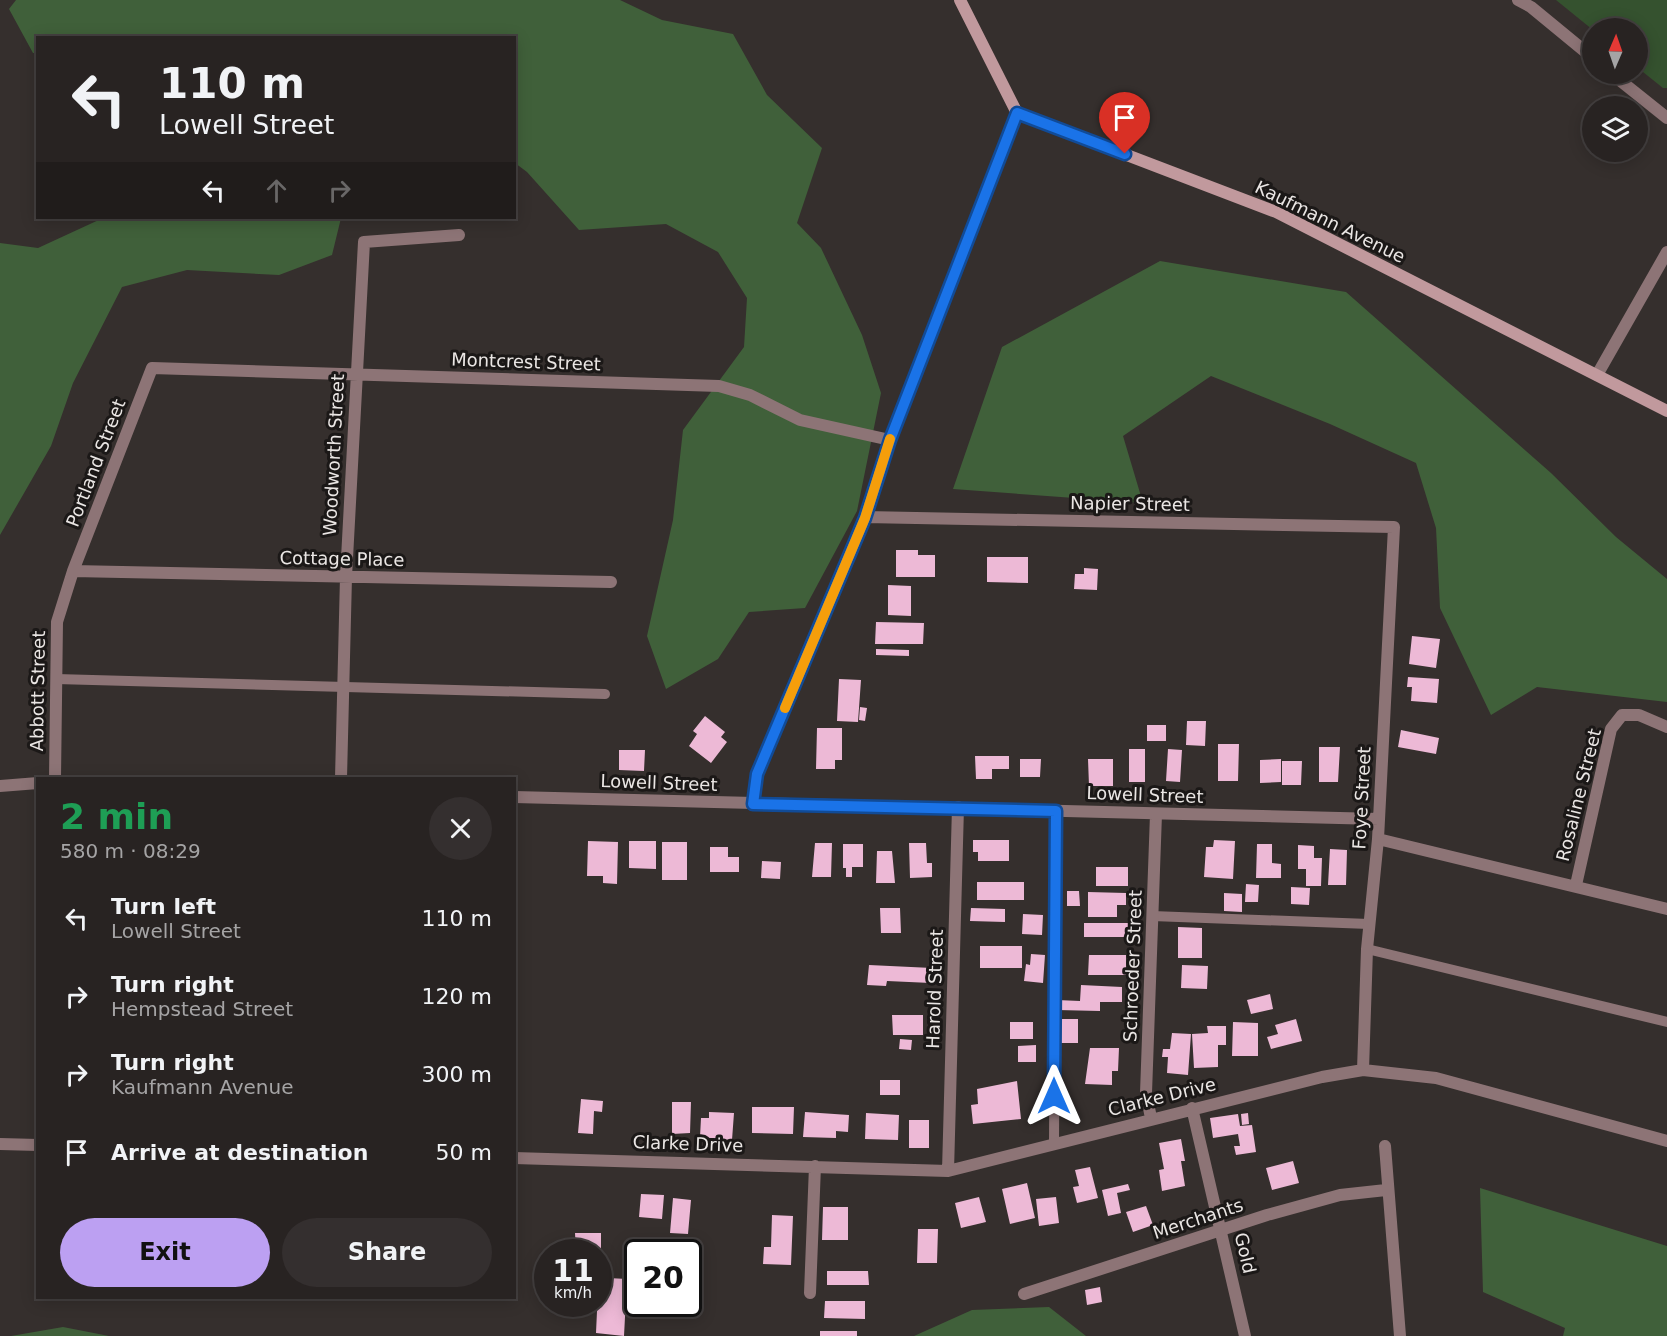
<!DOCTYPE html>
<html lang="en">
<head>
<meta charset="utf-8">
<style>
  :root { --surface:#282322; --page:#342f2f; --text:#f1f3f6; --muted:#a5a4a5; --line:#444040; --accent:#bca0f2 }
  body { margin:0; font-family:"DejaVu Sans",sans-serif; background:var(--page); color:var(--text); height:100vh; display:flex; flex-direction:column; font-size:22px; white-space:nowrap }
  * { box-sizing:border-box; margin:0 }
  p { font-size:20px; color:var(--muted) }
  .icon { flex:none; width:33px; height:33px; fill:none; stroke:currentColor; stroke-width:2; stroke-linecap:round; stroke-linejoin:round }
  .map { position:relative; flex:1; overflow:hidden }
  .side { position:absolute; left:36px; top:777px; width:480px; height:522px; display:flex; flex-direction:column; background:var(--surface); border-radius:0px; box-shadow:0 3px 15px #0003,0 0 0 2px var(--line) }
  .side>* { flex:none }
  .banner { position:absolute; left:36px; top:36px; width:480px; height:183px; border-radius:0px; box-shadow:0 3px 15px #0003,0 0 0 2px var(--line); background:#282322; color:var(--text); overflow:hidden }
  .needle { width:39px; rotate:2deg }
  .tools { position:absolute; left:1582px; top:18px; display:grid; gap:12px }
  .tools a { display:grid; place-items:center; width:66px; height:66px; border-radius:50%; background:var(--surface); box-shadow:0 3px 15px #0003,0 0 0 2px var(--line); font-size:30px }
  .speed { position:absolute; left:534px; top:1239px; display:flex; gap:12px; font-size:30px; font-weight:700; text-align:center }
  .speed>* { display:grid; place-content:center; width:78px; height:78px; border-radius:50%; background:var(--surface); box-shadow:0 3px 15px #0003,0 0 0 2px var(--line); line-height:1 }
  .speed small { font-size:15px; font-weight:400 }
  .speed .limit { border:3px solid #111; border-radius:9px; background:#fff; color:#111 }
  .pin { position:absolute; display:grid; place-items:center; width:51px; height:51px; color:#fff; margin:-62px -26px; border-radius:50% 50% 50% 0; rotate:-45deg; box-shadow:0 0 6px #0007 }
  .pin .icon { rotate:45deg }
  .me { position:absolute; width:66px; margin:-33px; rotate:0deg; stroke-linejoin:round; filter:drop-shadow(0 0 4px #0008) }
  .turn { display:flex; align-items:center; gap:21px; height:126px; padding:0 24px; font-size:27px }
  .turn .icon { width:78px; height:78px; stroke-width:2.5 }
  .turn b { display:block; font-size:42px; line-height:51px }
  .lanes { display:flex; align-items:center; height:57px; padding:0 24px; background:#0003; justify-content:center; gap:30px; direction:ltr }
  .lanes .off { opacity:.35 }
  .round { display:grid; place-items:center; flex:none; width:63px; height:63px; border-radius:32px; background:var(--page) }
  .overview { display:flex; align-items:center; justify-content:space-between; height:102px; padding:0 24px }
  h1 { font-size:36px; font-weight:800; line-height:45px; color:#1e9e55 }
  .action { display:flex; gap:12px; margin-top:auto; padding:12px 24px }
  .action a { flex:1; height:69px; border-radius:36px; background:var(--accent); color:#111; font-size:24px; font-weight:800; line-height:69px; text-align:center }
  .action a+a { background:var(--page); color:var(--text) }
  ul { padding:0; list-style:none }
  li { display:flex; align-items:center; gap:18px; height:78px; padding:0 24px }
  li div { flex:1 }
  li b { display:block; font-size:22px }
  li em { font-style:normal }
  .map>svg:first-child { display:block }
  .green { fill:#35522f }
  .forest { fill:#40603a }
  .building { fill:#edb9d6 }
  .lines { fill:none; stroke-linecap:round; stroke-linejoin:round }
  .service { stroke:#8d7476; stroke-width:10 }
  .minor { stroke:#8d7476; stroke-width:12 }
  .secondary { stroke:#c1999d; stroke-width:12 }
  .route-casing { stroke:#114b97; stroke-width:15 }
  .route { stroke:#1a73e8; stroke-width:10 }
  .slow { stroke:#f59e0b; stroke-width:10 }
  .labels { text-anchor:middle; stroke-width:6; stroke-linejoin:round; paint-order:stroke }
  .street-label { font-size:18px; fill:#eae6e4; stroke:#1b1817 }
</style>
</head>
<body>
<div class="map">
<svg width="1667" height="1336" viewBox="0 0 1667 1336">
  <rect width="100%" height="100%" fill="#352f2d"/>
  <!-- green -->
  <path class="green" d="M1556 0H1667V88H1663L1638 68V28L1593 30Z"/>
  <!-- forest -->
  <path class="forest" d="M16 0H620L662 20 733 34 767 95 822 148 797 223 821 248 862 335 881 393 857 511 805 608 749 612 718 659 666 689 647 636 673 520 683 430 744 347 747 298 718 252 666 224 579 230 527 172 515 163 514 38H38L37 53H33L9 9Z
    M103 218H341L332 255 279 275 187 270 122 287 73 383 51 446 0 535V243L38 248Z
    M1160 261 1346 292 1551 473 1616 537 1667 579V702L1537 687 1491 715 1440 608 1436 528 1416 463 1330 424 1211 376 1123 436 1143 503 953 489 1002 347Z
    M1480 1188 1667 1246V1336H1563L1565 1328 1483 1292Z
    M1049 1307 1086 1336H914L972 1310Z
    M63 1327 109 1336H11Z"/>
  <!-- building -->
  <path class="building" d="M896 550H918V555H935V577H896Z
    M987 557H1028V583L987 582Z
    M1084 568 1098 569 1097 590 1074 589 1075 574H1084Z
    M888 585 911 586V616L888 615Z
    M876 622 924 623 923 644H875Z
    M1412 636 1440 639 1436 668 1409 664Z
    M876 649 909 650V656L876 655Z
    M1408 677 1439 679 1437 703 1411 701 1412 687H1407Z
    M839 679 861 680 858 722 837 721Z
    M860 707 867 708 865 721 859 720Z
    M705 716 725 732 721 737 727 742 711 763 689 746 697 734 693 731Z
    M1187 721H1206L1205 746 1186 745Z
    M1147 725H1166V741H1147Z
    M817 728H842V760H835V769H816Z
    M1401 730 1439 738 1436 754 1398 747Z
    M1218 744H1239L1238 781H1218Z
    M1319 747H1340L1338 782H1319Z
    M1129 749H1145V782H1129Z
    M1168 749 1182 750 1180 782 1166 781Z
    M619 750H645L644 771 619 770Z
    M975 756H1009V769H992V779H976Z
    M1020 759H1041L1040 777H1020Z
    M1088 759H1113V786H1089Z
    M1281 759V782L1260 783V760Z
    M1282 761H1302L1301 785H1282Z
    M973 840H1009V861H978V852H973Z
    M1214 840 1235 841 1233 879 1204 877 1206 847H1213Z
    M588 841 618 842 617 884 603 883V876H587Z
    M629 841H656V869L629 868Z
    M662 842H687V880H662Z
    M815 843H832L831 877H812Z
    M909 843H926L927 863H932V877L910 878Z
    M843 844H863V867H852V877H846V868H843Z
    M1257 844H1272V863L1281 864V878H1256Z
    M1298 845 1314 846V858H1322L1321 886H1306V869H1298Z
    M710 847H728V857H739V872H710Z
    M1330 849 1347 850 1346 885H1328Z
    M877 851H892L895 883H876Z
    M762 861 781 862 780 879 761 878Z
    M1096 867H1128V886H1096Z
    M977 882H1024V900H977Z
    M1246 884 1259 885 1258 902H1245Z
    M1291 887 1310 888 1309 905 1291 904Z
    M1067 891H1079L1080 906H1067Z
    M1088 892 1126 893V905H1117V917H1088Z
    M1224 893 1242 894V912L1224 911Z
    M880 908H900L901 933H881Z
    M971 908 1005 909V922L970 921Z
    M1023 914 1043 915 1042 935 1022 934Z
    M1084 923H1128V937H1084Z
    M1178 927 1202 928V958H1178Z
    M980 946H1022V968H980Z
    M1031 954 1045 955 1043 983 1024 981 1026 964 1030 965Z
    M1089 955H1126V975H1088Z
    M869 965 932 968 931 983 887 981 886 986 867 985Z
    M1182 965 1208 966 1207 989 1181 988Z
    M1081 985 1122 987V1002H1100V1011L1057 1010V1000L1080 1001Z
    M1270 994 1273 1009 1251 1014 1247 1000Z
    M892 1015H923V1035H893Z
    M1054 1019H1078V1043H1054Z
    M1296 1019 1302 1041 1271 1049 1267 1037 1278 1034 1275 1025Z
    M1010 1022H1033V1039H1010Z
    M1233 1022 1258 1023V1056H1232Z
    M1207 1026H1226V1045H1218V1067L1194 1068 1192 1034 1208 1033Z
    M1172 1033 1191 1034 1188 1075 1167 1073 1168 1057H1162L1163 1049H1170Z
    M900 1039 912 1040 911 1050 899 1049Z
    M1036 1045V1062H1018V1046Z
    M1090 1048H1119L1118 1071H1112V1085L1085 1084Z
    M880 1080H900V1095H880Z
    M1017 1081 1021 1119 973 1124 971 1105 978 1104 977 1089Z
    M581 1099 603 1101 602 1112 594 1111 593 1134 578 1133Z
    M672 1102H691L690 1133 672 1134Z
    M752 1107H794L793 1134 752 1133Z
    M709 1112 734 1113 732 1140 700 1137 701 1118H709Z
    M805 1112 849 1115 848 1132 836 1131V1138L803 1137Z
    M866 1113 899 1115 898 1140 865 1139Z
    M1248 1113 1249 1124 1242 1125 1241 1114Z
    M1238 1114 1240 1126 1252 1125 1256 1152 1236 1155 1234 1146H1240L1238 1134 1213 1138 1210 1118Z
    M909 1120H929V1148H909Z
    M1181 1139 1185 1161H1181L1185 1186 1162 1191 1159 1170 1164 1169 1159 1143Z
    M1293 1161 1299 1183 1272 1190 1266 1168Z
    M1090 1167 1098 1198 1077 1203 1073 1187 1079 1186 1075 1170Z
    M1027 1183 1035 1218 1010 1224 1002 1189Z
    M1128 1184 1130 1190 1117 1193 1121 1213 1108 1216 1102 1190Z
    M641 1194 664 1195 662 1219 639 1217Z
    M979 1197 986 1222 961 1228 955 1203Z
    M1056 1197 1059 1223 1039 1226 1036 1199Z
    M673 1198 691 1200 688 1234 670 1233Z
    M1146 1206 1153 1225 1133 1232 1126 1212Z
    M823 1207H848V1240H822Z
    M772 1215 793 1216 791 1265 763 1264 764 1247H771Z
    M918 1229H938L937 1263H917Z
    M575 1233H601V1257H598V1252H576Z
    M827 1271H868L869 1285H827Z
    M608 1278 627 1279 624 1336 596 1333 598 1289H607Z
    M1100 1287 1102 1302 1087 1305 1085 1290Z
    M825 1301H865V1319L824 1318Z
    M820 1331H857V1336H820Z"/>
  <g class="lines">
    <!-- service -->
    <path class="service" d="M56 679 605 694
      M1152 916 1369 924
      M1367 949 1667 1022
      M1054 1143 1056 811"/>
    <!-- minor -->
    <path class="minor" d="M1518 0 1531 7 1593 58
      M1612 74 1667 118
      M1597 375 1667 252
      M865 517 1394 527 1378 839 1367 949 1363 1070
      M73 571 611 582
      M55 778 57 622 73 571 152 368 719 386 750 395 800 420 890 440
      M341 778 346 577 364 242 459 235
      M0 786 38 783
      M514 797 1379 819
      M753 804 757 774 865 517 890 440 1017 113
      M1378 839 1667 909
      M1576 885 1611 729 1622 715H1639L1667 727
      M1192 1108 1245 1336
      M1151 1118 1146 1093 1156 814
      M0 1144 38 1145
      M1385 1146 1400 1336
      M514 1158 948 1171 1322 1077 1363 1070 1436 1078 1667 1141
      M948 1171 958 807
      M810 1293 815 1166
      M1024 1294 1267 1215 1340 1195 1386 1190"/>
    <!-- secondary -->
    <path class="secondary" d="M960 0 1017 113 1276 212 1667 411"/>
  </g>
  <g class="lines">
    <defs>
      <path id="route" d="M1054 1096 1056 811 753 804 757 774 865 518 890 440 1017 113 1125 154"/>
    </defs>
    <!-- route casing -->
    <use href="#route" class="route-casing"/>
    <!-- route -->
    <use href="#route" class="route"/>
    <!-- slow -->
    <path class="slow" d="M785 708 865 518 890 439"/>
  </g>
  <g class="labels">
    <!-- street labels -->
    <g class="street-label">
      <text transform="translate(1330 222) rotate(26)" y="6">Kaufmann Avenue</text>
      <text transform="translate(526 362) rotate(2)" y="6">Montcrest Street</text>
      <text transform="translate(334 455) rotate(-87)" y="6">Woodworth Street</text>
      <text transform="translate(96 463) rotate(-69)" y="6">Portland Street</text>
      <text transform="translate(1130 504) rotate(1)" y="6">Napier Street</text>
      <text transform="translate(342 559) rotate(1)" y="6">Cottage Place</text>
      <text transform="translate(38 691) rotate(-89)" y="6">Abbott Street</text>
      <text transform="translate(659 783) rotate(2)" y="6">Lowell Street</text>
      <text transform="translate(1145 795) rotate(2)" y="6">Lowell Street</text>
      <text transform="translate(1579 795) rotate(-76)" y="6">Rosaline Street</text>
      <text transform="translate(1362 798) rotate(-87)" y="6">Foye Street</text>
      <text transform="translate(1133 966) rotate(-88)" y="6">Schroeder Street</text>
      <text transform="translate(935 989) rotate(-88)" y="6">Harold Street</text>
      <text transform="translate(1162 1097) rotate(-14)" y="6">Clarke Drive</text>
      <text transform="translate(688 1144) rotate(2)" y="6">Clarke Drive</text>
      <text transform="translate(1198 1219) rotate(-18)" y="6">Merchants</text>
      <text transform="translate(1245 1253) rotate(77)" y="6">Gold</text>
    </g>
  </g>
</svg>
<div class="tools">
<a><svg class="needle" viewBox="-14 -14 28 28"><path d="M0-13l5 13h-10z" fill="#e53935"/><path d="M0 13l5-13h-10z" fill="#a5a4a5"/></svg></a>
<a><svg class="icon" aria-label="layers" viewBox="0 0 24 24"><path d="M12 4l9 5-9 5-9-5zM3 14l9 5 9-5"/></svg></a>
</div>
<div class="speed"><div>11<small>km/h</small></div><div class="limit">20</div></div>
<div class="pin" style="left:1125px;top:154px;background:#d93025"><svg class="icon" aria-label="arrive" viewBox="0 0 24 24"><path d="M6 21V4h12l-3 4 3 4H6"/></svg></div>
<svg class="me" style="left:1054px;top:1096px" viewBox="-20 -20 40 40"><path d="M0-17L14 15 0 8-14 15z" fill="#1a73e8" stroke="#fff" stroke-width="4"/></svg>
<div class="banner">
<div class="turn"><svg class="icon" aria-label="left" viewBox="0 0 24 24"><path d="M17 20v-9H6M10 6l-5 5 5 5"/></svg><div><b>110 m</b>Lowell Street</div></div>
<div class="lanes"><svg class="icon" aria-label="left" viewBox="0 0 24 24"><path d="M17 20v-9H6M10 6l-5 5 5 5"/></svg><svg class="icon off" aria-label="ahead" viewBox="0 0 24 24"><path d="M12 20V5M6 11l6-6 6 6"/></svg><svg class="icon off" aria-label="right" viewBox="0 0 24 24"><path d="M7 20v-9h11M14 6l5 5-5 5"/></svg></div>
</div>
<section class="side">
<div class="overview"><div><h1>2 min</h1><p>580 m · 08:29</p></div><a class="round"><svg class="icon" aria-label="close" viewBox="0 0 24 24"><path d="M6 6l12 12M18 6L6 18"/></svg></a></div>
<ul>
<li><svg class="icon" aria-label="left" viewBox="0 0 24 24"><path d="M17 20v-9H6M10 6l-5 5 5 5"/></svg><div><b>Turn left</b><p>Lowell Street</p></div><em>110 m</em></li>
<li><svg class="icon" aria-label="right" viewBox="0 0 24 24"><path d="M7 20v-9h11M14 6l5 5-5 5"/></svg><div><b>Turn right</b><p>Hempstead Street</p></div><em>120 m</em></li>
<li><svg class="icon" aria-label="right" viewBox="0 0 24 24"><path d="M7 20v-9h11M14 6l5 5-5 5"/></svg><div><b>Turn right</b><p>Kaufmann Avenue</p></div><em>300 m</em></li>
<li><svg class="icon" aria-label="arrive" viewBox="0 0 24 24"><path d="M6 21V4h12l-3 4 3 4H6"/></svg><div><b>Arrive at destination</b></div><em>50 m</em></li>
</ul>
<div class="action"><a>Exit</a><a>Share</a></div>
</section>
</div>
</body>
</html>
